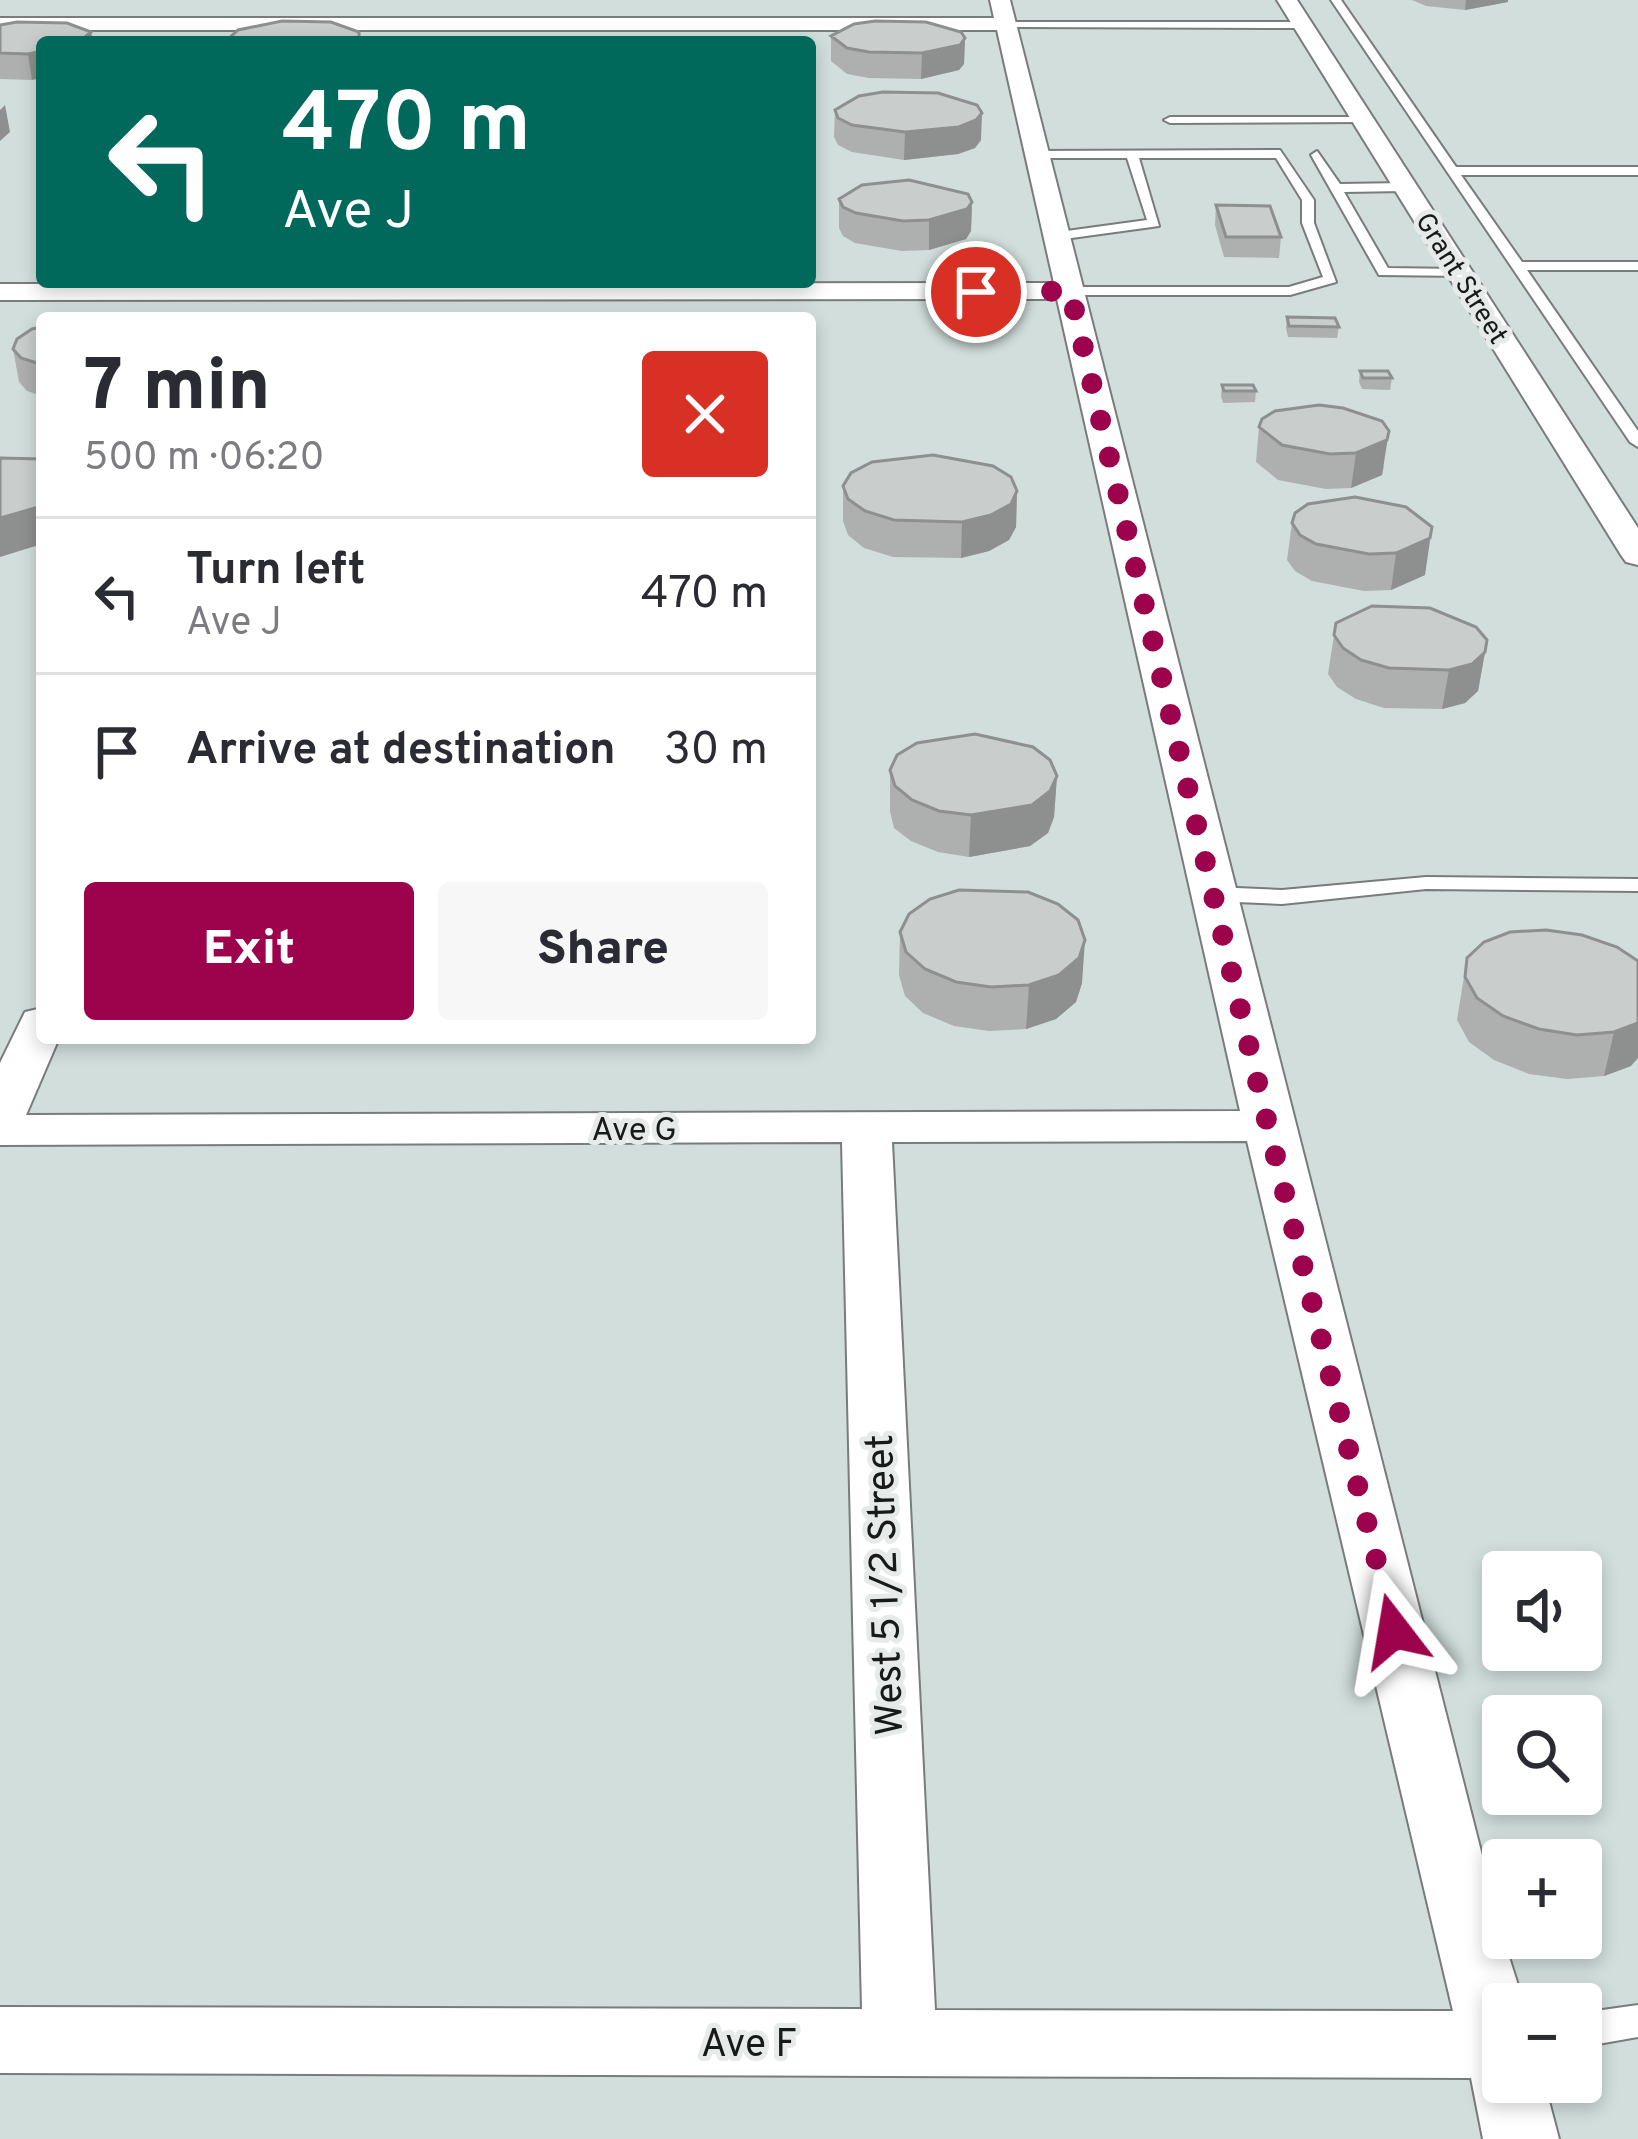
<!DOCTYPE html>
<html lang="en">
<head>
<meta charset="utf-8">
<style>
  :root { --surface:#fff; --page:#f7f7f7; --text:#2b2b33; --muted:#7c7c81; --line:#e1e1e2; --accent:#9d034d }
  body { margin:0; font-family:Overpass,sans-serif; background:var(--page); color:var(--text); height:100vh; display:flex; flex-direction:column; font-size:45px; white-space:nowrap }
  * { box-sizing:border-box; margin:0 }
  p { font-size:39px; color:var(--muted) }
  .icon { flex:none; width:66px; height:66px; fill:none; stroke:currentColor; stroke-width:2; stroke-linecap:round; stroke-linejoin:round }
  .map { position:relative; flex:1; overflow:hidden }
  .side { position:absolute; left:36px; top:312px; width:780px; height:732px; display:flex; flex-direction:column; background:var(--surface); border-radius:12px; box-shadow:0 6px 18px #0003 }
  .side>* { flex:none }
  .guide { position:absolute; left:36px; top:36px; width:780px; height:252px; border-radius:12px; box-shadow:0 6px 18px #0003; background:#00695c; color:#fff; overflow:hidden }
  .tools { position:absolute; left:1482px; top:1551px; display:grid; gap:24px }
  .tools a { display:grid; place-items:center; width:120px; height:120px; border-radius:12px; background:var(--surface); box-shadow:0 6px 18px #0003; font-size:60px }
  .pin { position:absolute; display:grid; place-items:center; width:102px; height:102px; color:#fff; margin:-51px; border:6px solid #fff; border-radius:50%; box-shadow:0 3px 12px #0007 }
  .me { position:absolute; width:132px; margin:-66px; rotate:346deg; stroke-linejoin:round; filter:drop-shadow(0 0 9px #0008) }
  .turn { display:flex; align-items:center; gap:42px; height:252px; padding:0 48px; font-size:54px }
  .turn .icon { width:156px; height:156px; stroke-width:2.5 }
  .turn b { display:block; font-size:84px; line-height:102px }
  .round { display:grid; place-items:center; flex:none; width:126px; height:126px; border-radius:12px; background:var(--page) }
  .headline { display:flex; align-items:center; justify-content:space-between; height:204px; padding:0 48px }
  h1 { font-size:72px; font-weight:800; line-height:90px }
  .button { display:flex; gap:24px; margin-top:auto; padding:24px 48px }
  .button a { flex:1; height:138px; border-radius:12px; background:var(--accent); color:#fff; font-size:48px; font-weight:800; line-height:138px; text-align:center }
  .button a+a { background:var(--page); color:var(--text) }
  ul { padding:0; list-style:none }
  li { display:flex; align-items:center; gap:36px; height:156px; padding:0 48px; border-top:3px solid var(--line) }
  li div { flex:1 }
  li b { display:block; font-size:45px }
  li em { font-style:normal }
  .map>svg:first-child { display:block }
  .built { fill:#d1dedb; fill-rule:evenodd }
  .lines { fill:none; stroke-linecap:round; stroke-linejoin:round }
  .service-casing { stroke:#787c7b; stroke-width:4 }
  .minor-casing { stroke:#787c7b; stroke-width:4 }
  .service { fill:#fff; fill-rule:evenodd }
  .minor { fill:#fff; fill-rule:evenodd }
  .wall { fill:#adb0af }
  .shaded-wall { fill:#8d908f }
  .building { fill:#c9cdcc; stroke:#8d908f; stroke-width:3 }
  .route { stroke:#9d034d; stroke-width:21; stroke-dasharray:0 37.8 }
  .labels { text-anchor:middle; stroke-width:10; stroke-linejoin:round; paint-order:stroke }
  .far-street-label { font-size:27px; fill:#181919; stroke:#e6eae9 }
  .street-label { font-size:33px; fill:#181919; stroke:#e6eae9 }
  .near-street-label { font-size:39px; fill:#181919; stroke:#e6eae9 }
</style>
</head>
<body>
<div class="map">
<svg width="1638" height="2139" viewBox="0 0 1638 2139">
  <rect width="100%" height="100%" fill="#e6eae9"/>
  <!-- built -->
  <path class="built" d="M0 0H1638V2139H0ZM42 42H810V282H42ZM42 318H810V1038H42ZM1503 1572H1581V1650H1503ZM1503 1716H1581V1794H1503ZM1503 1860H1581V1938H1503ZM1503 2004H1581V2082H1503Z"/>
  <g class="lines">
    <defs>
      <path id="service" d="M1331 0H1341L1456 167H1638V175H1461L1522 262H1638V270H1527L1638 431V447L1630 442Z
        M1001 22H1303L1308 25 1303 28 1005 27Z
        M1363 117 1367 122 1170 123 1164 120 1170 117Z
        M1280 150 1314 200V223L1336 282 1290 295H1070L1063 291 1070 287H1289L1323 277 1302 223V200L1276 158H1139L1159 226 1057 240 1051 236 1052 233 1147 220 1127 158H1037L1033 151Z
        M1317 151 1340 184 1405 183 1411 187 1405 191 1344 192 1388 268 1459 269 1464 270V276L1379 275 1311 155Z
        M1426 877 1638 879V891L1426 889 1282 904 1213 901 1202 894 1213 887 1282 890Z
        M1638 2005V2037L1581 2047V2013Z"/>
      <path id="minor" d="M990 0H1010L1503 1938 1524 2004H1503V2082H1544L1559 2139H1483L1471 2078 0 2073V2007L862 2009 842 1142 0 1145V1063L25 1012 42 1008V1038H59L26 1115 1240 1111 1057 299 0 300V284L1054 283 997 30H0V18H994ZM1247 1141 1453 2011 935 2010 892 1142Z
        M1277 0H1297L1638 528V565L1626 562 1621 555Z"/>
    </defs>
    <!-- service casing -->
    <use href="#service" class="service-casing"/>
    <!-- minor casing -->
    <use href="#minor" class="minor-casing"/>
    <!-- service -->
    <use href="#service" class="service"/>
    <!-- minor -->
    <use href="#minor" class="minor"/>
  </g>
  <!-- wall -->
  <path class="wall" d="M1412 0H1508V2L1465 10 1426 6Z
    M0 25 91 32 93 42H42L32 80 0 79Z
    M831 36 965 38 964 64 959 70 921 79 869 78 847 74 831 61Z
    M835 110 981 140 975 148 958 154 904 160 852 152 838 145 834 137Z
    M839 199 972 202 971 231 966 239 929 250 902 251 855 243 843 236 839 228Z
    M1216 205 1281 237 1279 258 1224 257 1215 225Z
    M1287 317 1339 327 1337 338 1288 337 1286 328Z
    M42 327V396L27 391 19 382 13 349Z
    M1360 371 1392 378 1390 390 1362 389 1359 382Z
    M1222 385 1256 391 1255 402 1223 403 1221 396Z
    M1275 411 1384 466 1382 475 1351 488 1326 489 1278 480 1256 462 1259 427Z
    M843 486 1017 491 1016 527 1009 540 989 551 961 558 893 557 864 548 848 535 843 521Z
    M1355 497 1425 575 1391 590 1364 591 1312 581 1295 571 1287 560 1292 523Z
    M1334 635 1485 652 1478 691 1465 703 1442 709 1384 708 1356 699 1337 687 1328 674Z
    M890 770 1057 776 1054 817 1048 833 1030 846 969 857 938 852 911 841 894 828 890 811Z
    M900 932 1082 983 1076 1002 1056 1019 1026 1029 989 1031 954 1026 923 1013 905 996 899 975Z
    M1582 935 1631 1066 1604 1076 1567 1079 1529 1074 1494 1060 1469 1042 1457 1020 1467 958Z"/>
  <!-- shaded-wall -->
  <path class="shaded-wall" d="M1466 0H1508V2L1465 10Z
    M91 32 93 42H79Z
    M965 38 964 64 959 70 921 79 922 53Z
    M42 51V78L32 80 28 54Z
    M5 105 10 132 0 141V110Z
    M982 113 981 140 975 148 958 154 904 160 905 132Z
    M972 202 971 231 966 239 929 250V220Z
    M1389 431 1382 475 1351 488 1356 453Z
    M1017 491 1016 527 1009 540 989 551 961 558 962 522Z
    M42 506V544L0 557V518Z
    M1432 527 1425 575 1391 590 1396 553Z
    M1485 652 1478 691 1465 703 1442 709 1449 670Z
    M1057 776 1054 817 1048 833 1030 846 969 857 971 815Z
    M1085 940 1082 983 1076 1002 1056 1019 1026 1029 1029 985Z
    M1638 1023V1058L1631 1066 1604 1076 1614 1032Z"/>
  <!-- building -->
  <path class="building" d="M282 21 331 22 359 32V38L352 42H225L238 30Z
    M875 21 926 22 961 32 965 38 960 45 922 53 869 52 847 48 831 36 854 24Z
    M17 22 67 23 91 32 79 42H42V51L28 54 0 53V25Z
    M883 92 938 93 977 105 982 113 976 120 959 127 905 132 852 125 838 118 835 110 859 96Z
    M909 180 968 194 972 202 967 209 929 220 903 221 856 213 843 207 839 199 862 185Z
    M1216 205 1270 206 1281 237H1226Z
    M524 314 581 315 587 318H509Z
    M83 316 138 318H139H77Z
    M1287 317 1335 318 1339 327 1289 326Z
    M42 327V364H40L21 358 13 349 17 339 32 329Z
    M1360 371H1388L1392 378H1363Z
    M1222 385H1253L1256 391H1224Z
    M1319 405 1343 408 1382 421 1389 431 1387 440 1356 453 1330 454 1282 445 1259 427 1262 419 1275 411Z
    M933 455 993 466 1011 477 1017 491 1011 504 991 515 962 522 894 520 865 511 848 499 843 486 851 473 872 462Z
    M0 458 42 459V506L0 518Z
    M1355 497 1406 507 1432 527 1430 538 1396 553 1369 554 1316 544 1300 535 1292 523 1295 513 1308 504Z
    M1372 606 1430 608 1476 627 1487 640 1485 652 1472 664 1449 670 1389 668 1361 660 1343 648 1334 635 1336 623Z
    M975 734 1033 747 1050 760 1057 776 1050 791 1032 805 971 815 939 811 912 800 895 786 890 770 897 755 917 743Z
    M959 890 1028 892 1058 904 1078 920 1085 940 1079 958 1059 975 1029 985 991 987 956 982 925 969 906 952 900 932 909 914 930 899Z
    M1546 930 1582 935 1617 947 1638 961V1023L1614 1032 1577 1035 1539 1029 1503 1016 1477 998 1465 977 1467 958 1484 942 1510 932Z"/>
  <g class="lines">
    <!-- route -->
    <path class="route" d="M976 292 1070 291 1268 1126 1394 1631"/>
  </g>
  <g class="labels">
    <!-- far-street labels -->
    <g class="far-street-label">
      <text transform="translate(1462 278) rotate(58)" y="9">Grant Street</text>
    </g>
    <!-- street labels -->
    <g class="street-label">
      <text x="634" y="1140">Ave G</text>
    </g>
    <!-- near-street labels -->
    <g class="near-street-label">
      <text transform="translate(883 1585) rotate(-92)" y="14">West 5 1/2 Street</text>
      <text x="749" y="2056">Ave F</text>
    </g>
  </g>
</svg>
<div class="tools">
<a><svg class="icon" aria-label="sound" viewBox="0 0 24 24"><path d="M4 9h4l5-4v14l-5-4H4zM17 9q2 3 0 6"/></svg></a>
<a><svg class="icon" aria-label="search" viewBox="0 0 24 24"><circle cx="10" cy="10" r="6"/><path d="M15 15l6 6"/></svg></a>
<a>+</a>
<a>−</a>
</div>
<div class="pin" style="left:976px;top:292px;background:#d93025"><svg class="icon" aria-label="arrive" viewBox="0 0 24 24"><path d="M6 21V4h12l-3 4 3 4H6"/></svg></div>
<svg class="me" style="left:1394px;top:1631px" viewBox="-20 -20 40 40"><path d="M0-17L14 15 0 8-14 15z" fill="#9d034d" stroke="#fff" stroke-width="4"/></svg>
<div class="guide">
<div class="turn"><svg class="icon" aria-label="left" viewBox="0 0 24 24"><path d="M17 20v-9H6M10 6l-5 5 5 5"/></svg><div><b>470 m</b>Ave J</div></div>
</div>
<section class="side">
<div class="headline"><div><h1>7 min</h1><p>500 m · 06:20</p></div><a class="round" style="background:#d93025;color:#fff"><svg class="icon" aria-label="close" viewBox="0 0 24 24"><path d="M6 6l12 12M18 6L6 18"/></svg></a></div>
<ul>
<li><svg class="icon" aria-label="left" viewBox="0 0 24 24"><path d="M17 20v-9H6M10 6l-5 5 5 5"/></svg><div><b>Turn left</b><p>Ave J</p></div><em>470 m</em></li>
<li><svg class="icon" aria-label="arrive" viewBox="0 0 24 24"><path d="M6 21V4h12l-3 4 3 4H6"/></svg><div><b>Arrive at destination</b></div><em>30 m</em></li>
</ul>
<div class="button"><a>Exit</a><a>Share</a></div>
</section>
</div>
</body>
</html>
